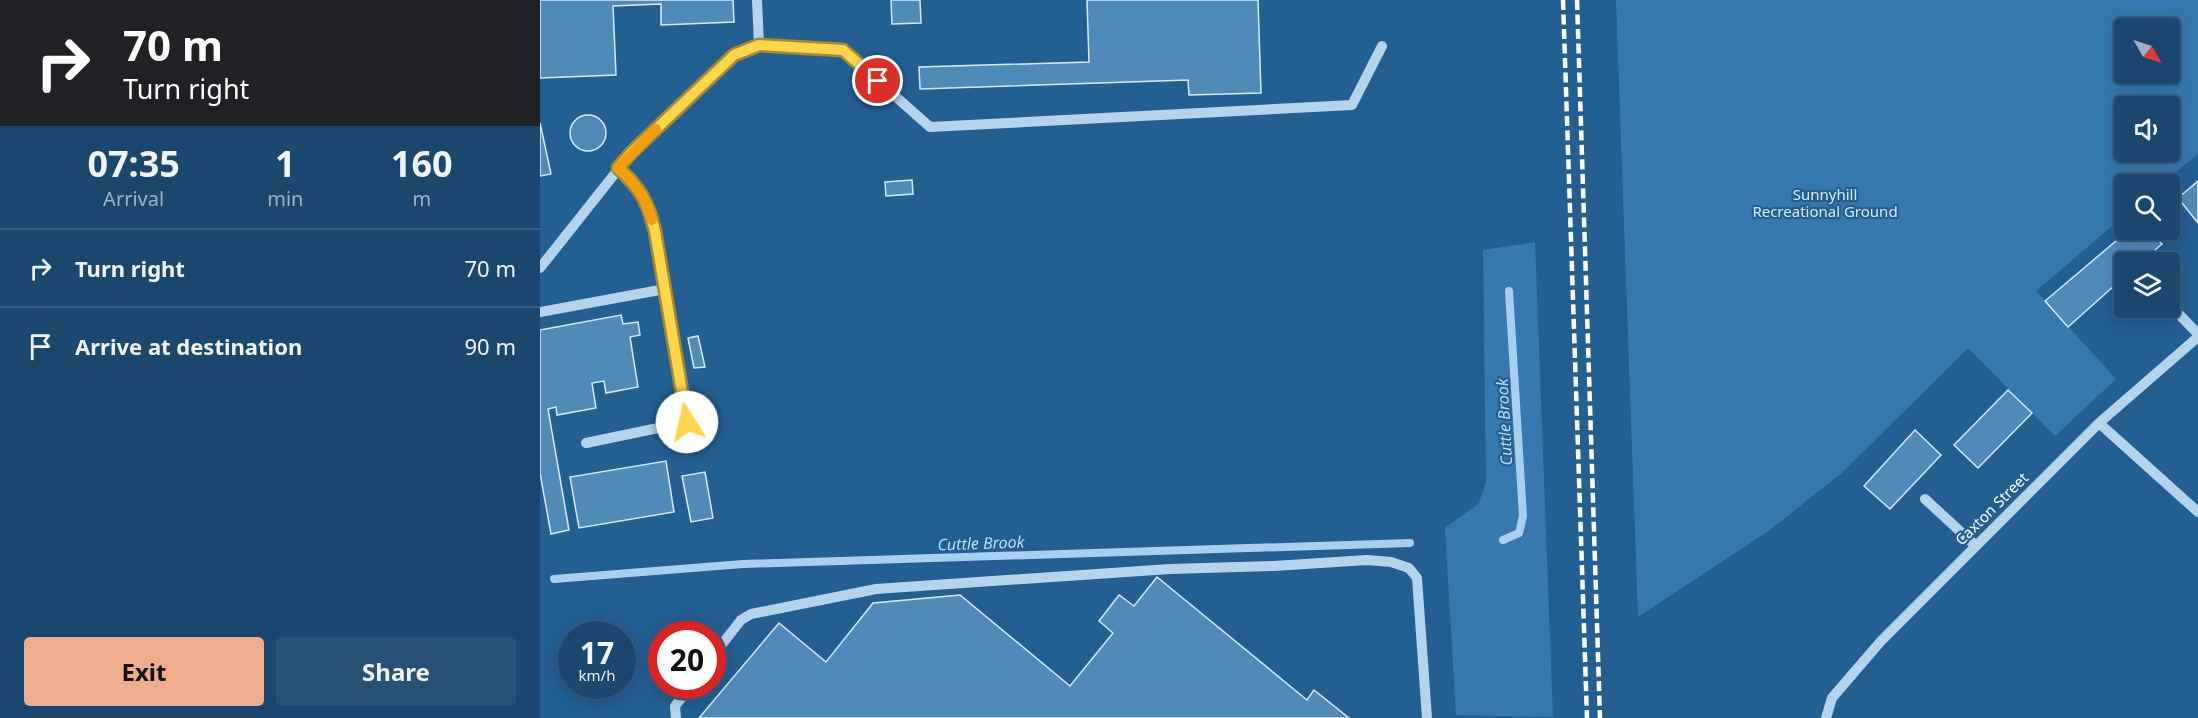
<!DOCTYPE html>
<html lang="en">
<head>
<meta charset="utf-8">
<style>
  :root { --surface:#1a476d; --page:#275175; --text:#f1f3f6; --muted:#9fb2c2; --line:#385f80; --accent:#eead8d }
  body { margin:0; font-family:"Noto Sans",sans-serif; background:var(--page); color:var(--text); height:100vh; display:flex; flex-direction:column; font-size:22px; white-space:nowrap }
  * { box-sizing:border-box; margin:0 }
  p { font-size:20px; color:var(--muted) }
  .icon { flex:none; width:33px; height:33px; fill:none; stroke:currentColor; stroke-width:2; stroke-linecap:round; stroke-linejoin:round }
  .map { position:relative; flex:1; overflow:hidden }
  .sheet { display:flex; flex-direction:column; background:var(--surface); width:540px }
  .sheet>* { flex:none }
  .banner { background:#202124; color:#fff; overflow:hidden }
  .needle { width:39px; rotate:129deg }
  .buttons { position:absolute; left:1574px; top:18px; display:grid; gap:12px }
  .buttons a { display:grid; place-items:center; width:66px; height:66px; border-radius:6px; background:var(--surface); box-shadow:0 3px 15px #0003,0 0 0 2px var(--line); font-size:30px }
  .speed { position:absolute; left:18px; top:621px; display:flex; gap:12px; font-size:30px; font-weight:700; text-align:center }
  .speed>* { display:grid; place-content:center; width:78px; height:78px; border-radius:50%; background:var(--surface); box-shadow:0 3px 15px #0003,0 0 0 2px var(--line); line-height:1 }
  .speed small { font-size:15px; font-weight:400 }
  .speed .limit { border:9px solid #d22; background:#fff; color:#111 }
  .pin { position:absolute; display:grid; place-items:center; width:51px; height:51px; color:#fff; margin:-26px; border:3px solid #fff; border-radius:50%; box-shadow:0 2px 6px #0007 }
  .me { position:absolute; width:66px; margin:-33px; rotate:350deg; stroke-linejoin:round; filter:drop-shadow(0 0 4px #0008) }
  .turn { display:flex; align-items:center; gap:21px; height:126px; padding:0 24px; font-size:27px }
  .turn .icon { width:78px; height:78px; stroke-width:2.5 }
  .turn b { display:block; font-size:42px; line-height:51px }
  .eta { display:flex; justify-content:space-evenly; align-items:center; height:102px; text-align:center }
  .eta b { font-size:36px; font-weight:700; line-height:42px }
  .button { display:flex; gap:12px; margin-top:auto; padding:12px 24px }
  .button a { flex:1; height:69px; border-radius:6px; background:var(--accent); color:#111; font-size:24px; font-weight:700; line-height:69px; text-align:center }
  .button a+a { background:var(--page); color:var(--text) }
  ul { padding:0; list-style:none }
  li { display:flex; align-items:center; gap:18px; height:78px; padding:0 24px; border-top:2px solid var(--line) }
  li div { flex:1 }
  li b { display:block; font-size:22px }
  li em { font-style:normal }
  main { display:flex; flex:1; min-height:0 }
  .map>svg:first-child { display:block }
  .green { fill:#3779ae; fill-rule:evenodd }
  .lines { fill:none; stroke-linecap:round; stroke-linejoin:round }
  .stream { stroke:#a8d0ed; stroke-width:8 }
  .building { fill:#508ab9; stroke:#daebf9; stroke-width:1.5 }
  .minor { stroke:#b4d4ec; stroke-width:10 }
  .rail { stroke:#fff; stroke-width:4.5; stroke-dasharray:10 4.5; stroke-linecap:butt }
  .route-casing { stroke:#a68a30; stroke-width:15 }
  .route { stroke:#ffd54a; stroke-width:10 }
  .slow { stroke:#f59e0b; stroke-width:10 }
  .labels { text-anchor:middle; stroke-width:4.5; stroke-linejoin:round; paint-order:stroke }
  .park-label { font-size:15px; fill:#daebf9; stroke:#235f91 }
  .street-label { font-size:15px; fill:#fff; stroke:#235f91 }
  .water-label { font-size:16px; font-style:italic; fill:#c0ddf3; stroke:#235f91 }
</style>
</head>
<body>
<main>
<section class="sheet">
<div class="banner">
<div class="turn"><svg class="icon" aria-label="right" viewBox="0 0 24 24"><path d="M7 20v-9h11M14 6l5 5-5 5"/></svg><div><b>70 m</b>Turn right</div></div>
</div>
<div class="eta">
<div><b>07:35</b><p>Arrival</p></div>
<div><b>1</b><p>min</p></div>
<div><b>160</b><p>m</p></div>
</div>
<ul>
<li><svg class="icon" aria-label="right" viewBox="0 0 24 24"><path d="M7 20v-9h11M14 6l5 5-5 5"/></svg><div><b>Turn right</b></div><em>70 m</em></li>
<li><svg class="icon" aria-label="arrive" viewBox="0 0 24 24"><path d="M6 21V4h12l-3 4 3 4H6"/></svg><div><b>Arrive at destination</b></div><em>90 m</em></li>
</ul>
<div class="button"><a>Exit</a><a>Share</a></div>
</section>
<div class="map">
<svg width="1658" height="718" viewBox="0 0 1658 718">
  <rect width="100%" height="100%" fill="#235f91"/>
  <!-- green -->
  <path class="green" d="M1076 0H1658V154L1621 184H1584V216L1496 291 1576 379 1515 436 1428 348 1304 471 1230 530 1098 617ZM1584 28H1629V74H1584ZM1584 106H1629V152H1584Z
    M995 242 1013 717 916 715 905 528 939 503 946 482 943 250Z"/>
  <g class="lines">
    <!-- stream -->
    <path class="stream" d="M963 540 979 533 983 516 969 291
      M14 579 203 564 870 543"/>
  </g>
  <!-- building -->
  <path class="building" d="M0 0H193L194 22 121 25V4L73 6 76 75 0 78Z
    M351 0H380L381 23 352 24Z
    M547 0H718L721 93 649 95 648 80 380 89 379 67 549 62Z
    M30 133a18 18 0 1 1 36 0a18 18 0 1 1-36 0Z
    M0 123 11 174 0 176Z
    M372 180 373 194 346 196 345 182Z
    M1658 181V223L1638 198Z
    M1589 230H1609L1622 244 1601 262H1584V277L1528 327 1505 301Z
    M81 315 83 324 98 322 100 335 90 337 98 387 66 393 64 381 52 383 56 408 17 415 16 407 8 409 29 530 11 534 0 473V330Z
    M158 336 165 367 154 368 148 338Z
    M1468 390 1492 413 1438 468 1414 445Z
    M1375 430 1401 455 1350 509 1324 486Z
    M126 461 134 512 39 528 30 477Z
    M165 472 173 518 151 522 142 476Z
    M617 577 767 700 774 690 809 718H159L239 623 286 662 333 603 420 595 530 686 573 633 559 621 579 595 594 606Z"/>
  <g class="lines">
    <!-- minor -->
    <path class="minor" d="M217 0 219 45
      M0 268 92 152 194 55 219 45 303 50 390 127 812 105 842 46
      M1629 304 1658 334
      M0 312 125 289
      M1559 423 1658 512
      M46 443 147 422 115 231C108 203 101 188 78 168
      M1385 499 1436 546
      M172 657 201 620 211 614 336 589 630 569 734 566 827 560 851 562 869 568 877 578 887 718
      M136 718 135 706 151 686
      M1286 718 1292 698 1341 641 1559 423 1658 337"/>
    <!-- rail -->
    <path class="rail" d="M1023 0 1047 718
      M1037 0 1060 718"/>
  </g>
  <g class="lines">
    <defs>
      <path id="route" d="M147 422 115 231C108 203 101 188 78 168L92 152 194 55 219 45 303 50 338 81"/>
    </defs>
    <!-- route casing -->
    <use href="#route" class="route-casing"/>
    <!-- route -->
    <use href="#route" class="route"/>
    <!-- slow -->
    <path class="slow" d="M112 220C107 199 94 182 78 168L116 129"/>
  </g>
  <g class="labels">
    <!-- park labels -->
    <g class="park-label">
      <text x="1285" y="200">Sunnyhill<tspan x="1285" dy="17">Recreational Ground</tspan></text>
    </g>
    <!-- street labels -->
    <g class="street-label">
      <text transform="translate(1452 509) rotate(-45)" y="5">Caxton Street</text>
    </g>
    <!-- water labels -->
    <g class="water-label">
      <text transform="translate(964 422) rotate(-93)" y="6">Cuttle Brook</text>
      <text transform="translate(441 543) rotate(-2)" y="6">Cuttle Brook</text>
    </g>
  </g>
</svg>
<div class="buttons">
<a><svg class="needle" viewBox="-14 -14 28 28"><path d="M0-13l5 13h-10z" fill="#e53935"/><path d="M0 13l5-13h-10z" fill="#9fb2c2"/></svg></a>
<a><svg class="icon" aria-label="sound" viewBox="0 0 24 24"><path d="M4 9h4l5-4v14l-5-4H4zM17 9q2 3 0 6"/></svg></a>
<a><svg class="icon" aria-label="search" viewBox="0 0 24 24"><circle cx="10" cy="10" r="6"/><path d="M15 15l6 6"/></svg></a>
<a><svg class="icon" aria-label="layers" viewBox="0 0 24 24"><path d="M12 4l9 5-9 5-9-5zM3 14l9 5 9-5"/></svg></a>
</div>
<div class="speed"><div>17<small>km/h</small></div><div class="limit">20</div></div>
<div class="pin" style="left:338px;top:81px;background:#d93025"><svg class="icon" aria-label="arrive" viewBox="0 0 24 24"><path d="M6 21V4h12l-3 4 3 4H6"/></svg></div>
<svg class="me" style="left:147px;top:422px" viewBox="-20 -20 40 40"><circle r="19" fill="#fff"/><path d="M0-13L10 11 0 6-10 11z" fill="#ffd54a"/></svg>
</div>
</main>
</body>
</html>
